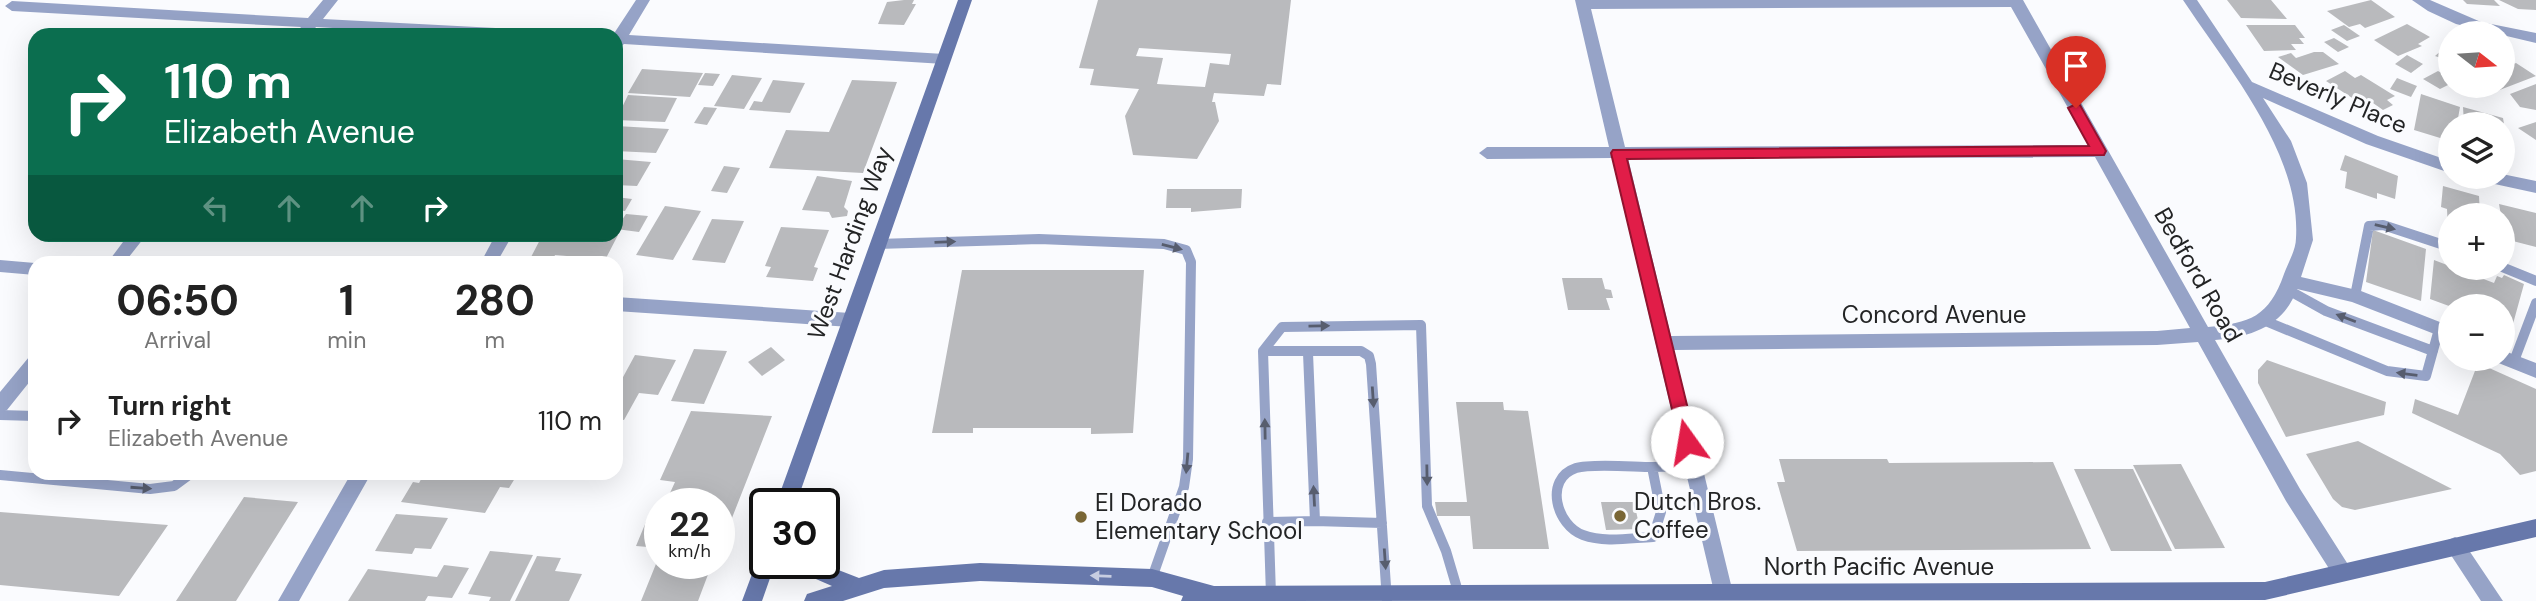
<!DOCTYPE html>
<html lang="en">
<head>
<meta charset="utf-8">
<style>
  :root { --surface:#fff; --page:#f6f6f6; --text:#222; --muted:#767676 }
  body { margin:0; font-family:"DM Sans",sans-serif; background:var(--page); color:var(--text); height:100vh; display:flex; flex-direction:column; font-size:26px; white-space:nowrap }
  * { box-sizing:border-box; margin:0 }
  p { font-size:23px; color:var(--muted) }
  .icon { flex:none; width:38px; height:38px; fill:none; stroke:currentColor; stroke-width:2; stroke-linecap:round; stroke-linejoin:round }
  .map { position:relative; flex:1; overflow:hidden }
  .drawer { position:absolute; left:28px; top:256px; width:595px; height:224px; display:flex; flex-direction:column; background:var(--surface); border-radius:21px; box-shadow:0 7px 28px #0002 }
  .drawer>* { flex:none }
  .banner { position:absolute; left:28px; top:28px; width:595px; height:214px; border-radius:21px; box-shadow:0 7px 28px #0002; background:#0b6e4f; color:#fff; overflow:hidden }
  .needle { width:46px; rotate:107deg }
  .buttons { position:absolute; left:2438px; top:21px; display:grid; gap:14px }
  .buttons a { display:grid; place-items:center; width:77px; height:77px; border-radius:50%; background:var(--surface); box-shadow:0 7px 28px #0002; font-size:35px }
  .speed { position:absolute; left:644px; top:488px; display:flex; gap:14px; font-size:35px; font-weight:700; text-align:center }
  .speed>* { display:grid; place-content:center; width:91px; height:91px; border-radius:50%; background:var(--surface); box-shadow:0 7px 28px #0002; line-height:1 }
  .speed small { font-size:18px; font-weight:400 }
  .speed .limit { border:4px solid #111; border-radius:10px; background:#fff; color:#111 }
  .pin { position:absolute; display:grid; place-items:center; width:60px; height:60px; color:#fff; margin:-72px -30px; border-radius:50% 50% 50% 0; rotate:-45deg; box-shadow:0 0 7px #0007 }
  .pin .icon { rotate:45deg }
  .me { position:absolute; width:77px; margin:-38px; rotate:347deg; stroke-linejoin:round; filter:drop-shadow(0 0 5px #0008) }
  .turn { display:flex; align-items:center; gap:24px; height:147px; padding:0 21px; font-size:32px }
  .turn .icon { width:91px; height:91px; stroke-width:2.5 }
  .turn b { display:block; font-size:49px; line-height:60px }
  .lanes { display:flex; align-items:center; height:66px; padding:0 21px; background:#0003; justify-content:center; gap:35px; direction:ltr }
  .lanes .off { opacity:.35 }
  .eta { display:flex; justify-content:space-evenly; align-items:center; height:119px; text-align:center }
  .eta b { font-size:42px; font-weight:700; line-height:49px }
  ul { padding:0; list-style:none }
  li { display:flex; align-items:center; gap:21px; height:91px; padding:0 21px }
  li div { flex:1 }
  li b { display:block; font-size:26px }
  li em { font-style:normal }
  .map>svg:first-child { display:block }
  .building { fill:#b9babd; fill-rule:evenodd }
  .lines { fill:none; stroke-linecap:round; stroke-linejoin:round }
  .lane { stroke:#96a3c7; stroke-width:10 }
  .street { fill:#96a3c7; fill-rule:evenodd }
  .secondary { fill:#6778ab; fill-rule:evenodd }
  .oneway { fill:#575d6e }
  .oneway2 { fill:#c7cde1 }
  .route { fill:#e11d48; stroke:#92132f; stroke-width:2 }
  .poi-dot { fill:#796635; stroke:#fafbfe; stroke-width:2.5 }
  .labels { text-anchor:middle; stroke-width:6; stroke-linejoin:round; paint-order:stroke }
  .street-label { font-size:24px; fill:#232425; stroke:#fafbfe }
  .poi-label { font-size:24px; fill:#232425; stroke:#fafbfe; text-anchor:start }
</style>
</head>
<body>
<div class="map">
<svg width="2536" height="601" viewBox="0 0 2536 601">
  <rect width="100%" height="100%" fill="#fafbfe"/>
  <!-- building -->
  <path class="building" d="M904 0H914L912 4H916L904 25 878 24 887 2Z
    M1098 0H1291L1281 85 1267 84 1264 96 1214 93 1212 102H1215L1219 121 1197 159 1133 155 1125 116 1139 89 1090 85 1094 69 1079 68ZM1139 48 1231 54 1229 65 1210 63 1205 87 1157 84 1163 58 1136 56Z
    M2227 0H2271L2287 19 2241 18Z
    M2371 0 2395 17 2365 28 2360 24 2349 27 2327 11Z
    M2463 0H2494L2500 6 2467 4Z
    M2499 0H2536V10L2518 9Z
    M2407 24 2430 37 2418 44 2422 46 2398 56 2374 40Z
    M2246 25H2295L2305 38H2299L2304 44H2291L2296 50 2264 51Z
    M2344 25 2360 36 2347 41 2331 30Z
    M2334 38 2349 47 2338 52 2324 42Z
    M2450 43V61L2435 56Z
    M2314 52H2323L2339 64 2303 75 2278 57 2291 53 2296 58Z
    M2407 55 2423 64 2411 73 2395 64Z
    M2505 61 2511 65 2516 63 2536 76 2497 91 2489 86H2502V62Z
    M642 69 703 73 690 97 628 93Z
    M2345 71 2355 78 2361 75 2395 96 2387 100 2393 105 2383 110 2373 103 2366 107 2326 81Z
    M2438 71 2450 78V84L2440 89 2423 79Z
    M705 73 720 74 713 86 698 85Z
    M732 75 762 78 744 109 714 106Z
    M2397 78 2417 86 2411 97 2390 89Z
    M773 80 805 83 790 113 749 110 754 101 762 102Z
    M852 80 897 82 863 173 769 168 786 130 829 132Z
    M2536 84V110L2520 107 2510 94Z
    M2421 94 2460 107 2457 124H2450V141L2414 130Z
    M628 95 677 98 665 122 616 120Z
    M704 107 717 108 707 125 694 123Z
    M2463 107 2503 118 2504 124H2464Z
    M2536 122V140L2518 128Z
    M616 126 669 129 656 153 616 151Z
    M2345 155 2398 176 2395 199 2377 193V199L2345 188 2347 172 2340 170Z
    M616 159 651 162 637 186 616 185Z
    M724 166 740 168 727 193 711 191Z
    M817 176 852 181 844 207 848 211 847 216 832 218 829 212 802 210Z
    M2443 186 2479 196 2480 215H2450L2448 229 2447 209 2441 207Z
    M1167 189H1242L1241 208 1191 212V208H1166Z
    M616 197 632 199 625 211 616 210Z
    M2499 204 2536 213V247L2505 239Z
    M665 206 701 211 673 260 636 255Z
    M626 214 648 216 639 232 616 229Z
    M712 219 744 221 725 263 692 260Z
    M781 227 829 230 814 267 818 268 813 281 766 277 771 267 765 266Z
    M2373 230 2426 249 2421 301 2366 282Z
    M543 234H606L618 235 604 262H576L579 257 555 255 553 260 530 259Z
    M2434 260 2494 283 2497 276 2502 278 2504 275 2524 284 2511 331 2502 327V306H2449L2430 299Z
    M962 270H1144L1133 433 1091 434V428H973V433H932Z
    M1562 278H1602L1605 289 1611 290 1613 298H1606L1610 310H1568Z
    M771 347 785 360 762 376 748 362Z
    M694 349 727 351 704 404 671 401Z
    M635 355 676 360 658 395 639 393 624 420 616 419V390Z
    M2267 360 2386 402 2384 415 2286 437 2258 383V370Z
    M2478 363 2536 389V471L2520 475 2500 454 2412 413 2415 399 2458 415Z
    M1456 402H1503L1504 410 1528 411 1549 549H1473L1470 516H1437L1435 502H1467Z
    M691 411 772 416 719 551V504H665L675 482 660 480Z
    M2358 441 2452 489 2355 510 2342 507 2333 499 2306 454Z
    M1779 459H1887L1889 463 2053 462 2091 549 1797 551 1777 482H1785Z
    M2181 464 2225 548 2175 549 2133 465Z
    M2074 469H2133L2172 551H2111Z
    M425 472H495L517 475 509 488 500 487 485 513 401 502 413 482 419 483Z
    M244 497 298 502 236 601H176Z
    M1601 502H1634L1640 529 1606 530Z
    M0 512 168 525 119 596 0 585Z
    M396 514 448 518 431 549 415 548 412 554 375 551Z
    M648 517 660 518V548L636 546Z
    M490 551 533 555 510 601H489L491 597 468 594Z
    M660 554V564H712L698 601H641Z
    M537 556 561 558 555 571 582 574 569 601H515Z
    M444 565 469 568 452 598 428 596 425 601H348L368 569 437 577Z"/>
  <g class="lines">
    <!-- lane -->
    <path class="lane" d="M877 244 1039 239 1164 244 1186 250 1191 262 1188 459 1184 487 1152 578
      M2502 267 2536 281
      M2288 290 2326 311 2433 351
      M2355 296 2369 226 2383 225 2450 247
      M2263 320 2387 371 2426 376 2439 329
      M1263 351 1282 327 1421 325 1427 506 1446 551 1459 595
      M1308 353 1315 521 1382 523
      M2514 361 2536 303
      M0 415 35 416
      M1652 467 1661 512 1653 537C1630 538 1605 543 1583 535 1557 526 1543 479 1576 468 1591 463 1635 467 1652 467Z
      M1652 467 1693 466
      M0 475 150 489 174 486 193 472
      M1267 522 1315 521
      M1271 595 1263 351H1361L1369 356 1371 364 1387 601"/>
    <!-- street -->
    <path class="street" d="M323 0H338L323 19 536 30 543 35H451L316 27 310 35H295L301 27 12 11 5 6 12 1 308 18Z
      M636 0H650L629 35 944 54 951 59 944 64 624 44 616 50V35H613Z
      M1575 0H2023L2208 327C2250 323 2269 317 2284 274 2288 263 2296 250 2296 238 2301 153 2228 68 2183 0H2197L2252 82 2378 136 2450 161V173L2366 144 2263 98 2291 141 2307 183 2313 240 2301 277 2361 291 2450 326V340L2352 302 2297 289C2284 326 2251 337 2215 340L2300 489 2349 566 2352 572 2349 578 2342 581 2335 578 2286 501 2198 342 2157 345 1674 350 1733 593 1730 600H1716L1612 158 1487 159 1479 153 1487 147H1609ZM2011 7 2089 145 1625 147 1591 9ZM2095 157 2190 328 2157 331 1671 336 1628 158Z
      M2412 0H2430L2481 22 2536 33V43L2456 24 2428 11Z
      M2502 174 2536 181V193L2490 183 2482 177H2502Z
      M129 234H147L125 262H108Z
      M496 234H513L497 262H481Z
      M0 260 35 263V275L0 272Z
      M616 297 850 313 856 315 859 320 856 325 850 327 616 311Z
      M2502 350 2536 363V378L2496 362 2494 359H2502Z
      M35 355V375L7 410 0 413V392L29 357Z
      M352 472H372L299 601H278Z
      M2455 537 2462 540 2503 601H2481L2445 546 2448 540Z"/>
    <!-- secondary -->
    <path class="secondary" d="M958 0H972L796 504H776Z
      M2536 519V537L2265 600 1181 601 1183 596 1152 587 980 581 884 588 843 601H804L807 594 832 586 809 576 798 564H823L859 578 884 570 980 563 1152 569 1214 586 2265 582Z
      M765 555V564H775L762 601H742L758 558Z"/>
  </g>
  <!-- one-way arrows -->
  <defs><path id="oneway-solid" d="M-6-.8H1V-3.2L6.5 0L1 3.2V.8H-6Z" transform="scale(1.75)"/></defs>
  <g class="oneway">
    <use href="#oneway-solid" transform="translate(2385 227) rotate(13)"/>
    <use href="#oneway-solid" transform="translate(945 242) rotate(-2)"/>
    <use href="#oneway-solid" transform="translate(1172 247) rotate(14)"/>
    <use href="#oneway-solid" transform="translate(2346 318) rotate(-159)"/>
    <use href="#oneway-solid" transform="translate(1319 326) rotate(-1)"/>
    <use href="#oneway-solid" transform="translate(2407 374) rotate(-173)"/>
    <use href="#oneway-solid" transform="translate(1373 397) rotate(86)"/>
    <use href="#oneway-solid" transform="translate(1265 429) rotate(-91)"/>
    <use href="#oneway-solid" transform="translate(1187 463) rotate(95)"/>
    <use href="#oneway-solid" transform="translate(1427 475) rotate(89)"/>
    <use href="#oneway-solid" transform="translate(141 488) rotate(4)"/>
    <use href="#oneway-solid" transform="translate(1314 496) rotate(-93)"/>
    <use href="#oneway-solid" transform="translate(1385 559) rotate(86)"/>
  </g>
  <use class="oneway2" href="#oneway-solid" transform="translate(1101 576) rotate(-178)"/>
  <!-- route -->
  <path class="route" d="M2076 104 2080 105 2106 151 2104 155 1627 159 1696 442 1693 447H1681L1611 153 1613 150 2089 146 2068 108Z"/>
  <!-- markers -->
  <g class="poi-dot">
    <circle cx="1620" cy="516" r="7"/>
    <circle cx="1081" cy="517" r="7"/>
  </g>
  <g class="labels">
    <!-- street labels -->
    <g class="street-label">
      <text transform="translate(2338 98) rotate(23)" y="8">Beverly Place</text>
      <text transform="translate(850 243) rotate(-70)" y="8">West Harding Way</text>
      <text transform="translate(2198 275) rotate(60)" y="8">Bedford Road</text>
      <text x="1934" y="323">Concord Avenue</text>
      <text x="1879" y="575">North Pacific Avenue</text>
    </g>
    <!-- poi labels -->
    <g class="poi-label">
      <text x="1634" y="510">Dutch Bros.<tspan x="1634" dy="28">Coffee</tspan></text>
      <text x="1095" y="511">El Dorado<tspan x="1095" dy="28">Elementary School</tspan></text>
    </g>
  </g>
</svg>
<div class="buttons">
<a><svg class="needle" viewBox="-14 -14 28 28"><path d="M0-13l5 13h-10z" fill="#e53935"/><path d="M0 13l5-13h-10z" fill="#767676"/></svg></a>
<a><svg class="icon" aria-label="layers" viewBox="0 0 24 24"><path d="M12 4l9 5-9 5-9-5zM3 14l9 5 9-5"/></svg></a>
<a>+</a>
<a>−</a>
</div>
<div class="speed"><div>22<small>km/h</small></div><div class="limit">30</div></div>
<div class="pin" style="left:2076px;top:108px;background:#d93025"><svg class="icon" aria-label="arrive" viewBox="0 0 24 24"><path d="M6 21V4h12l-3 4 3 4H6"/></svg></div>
<svg class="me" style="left:1687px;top:442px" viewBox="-20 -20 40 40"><circle r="19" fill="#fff"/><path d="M0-13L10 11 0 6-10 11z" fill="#e11d48"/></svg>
<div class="banner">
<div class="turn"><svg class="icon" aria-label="right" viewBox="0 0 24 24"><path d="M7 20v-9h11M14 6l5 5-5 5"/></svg><div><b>110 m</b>Elizabeth Avenue</div></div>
<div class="lanes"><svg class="icon off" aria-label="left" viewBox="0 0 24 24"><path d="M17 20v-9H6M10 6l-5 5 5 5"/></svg><svg class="icon off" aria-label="ahead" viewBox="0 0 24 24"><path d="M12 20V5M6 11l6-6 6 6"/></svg><svg class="icon off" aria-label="ahead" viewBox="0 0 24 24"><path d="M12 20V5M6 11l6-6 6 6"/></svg><svg class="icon" aria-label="right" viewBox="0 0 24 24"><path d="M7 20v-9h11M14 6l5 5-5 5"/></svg></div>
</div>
<section class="drawer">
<div class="eta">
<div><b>06:50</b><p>Arrival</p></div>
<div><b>1</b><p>min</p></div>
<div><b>280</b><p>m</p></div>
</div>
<ul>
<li><svg class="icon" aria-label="right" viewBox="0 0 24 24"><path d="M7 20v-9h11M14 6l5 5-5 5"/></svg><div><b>Turn right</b><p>Elizabeth Avenue</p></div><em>110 m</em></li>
</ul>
</section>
</div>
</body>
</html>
